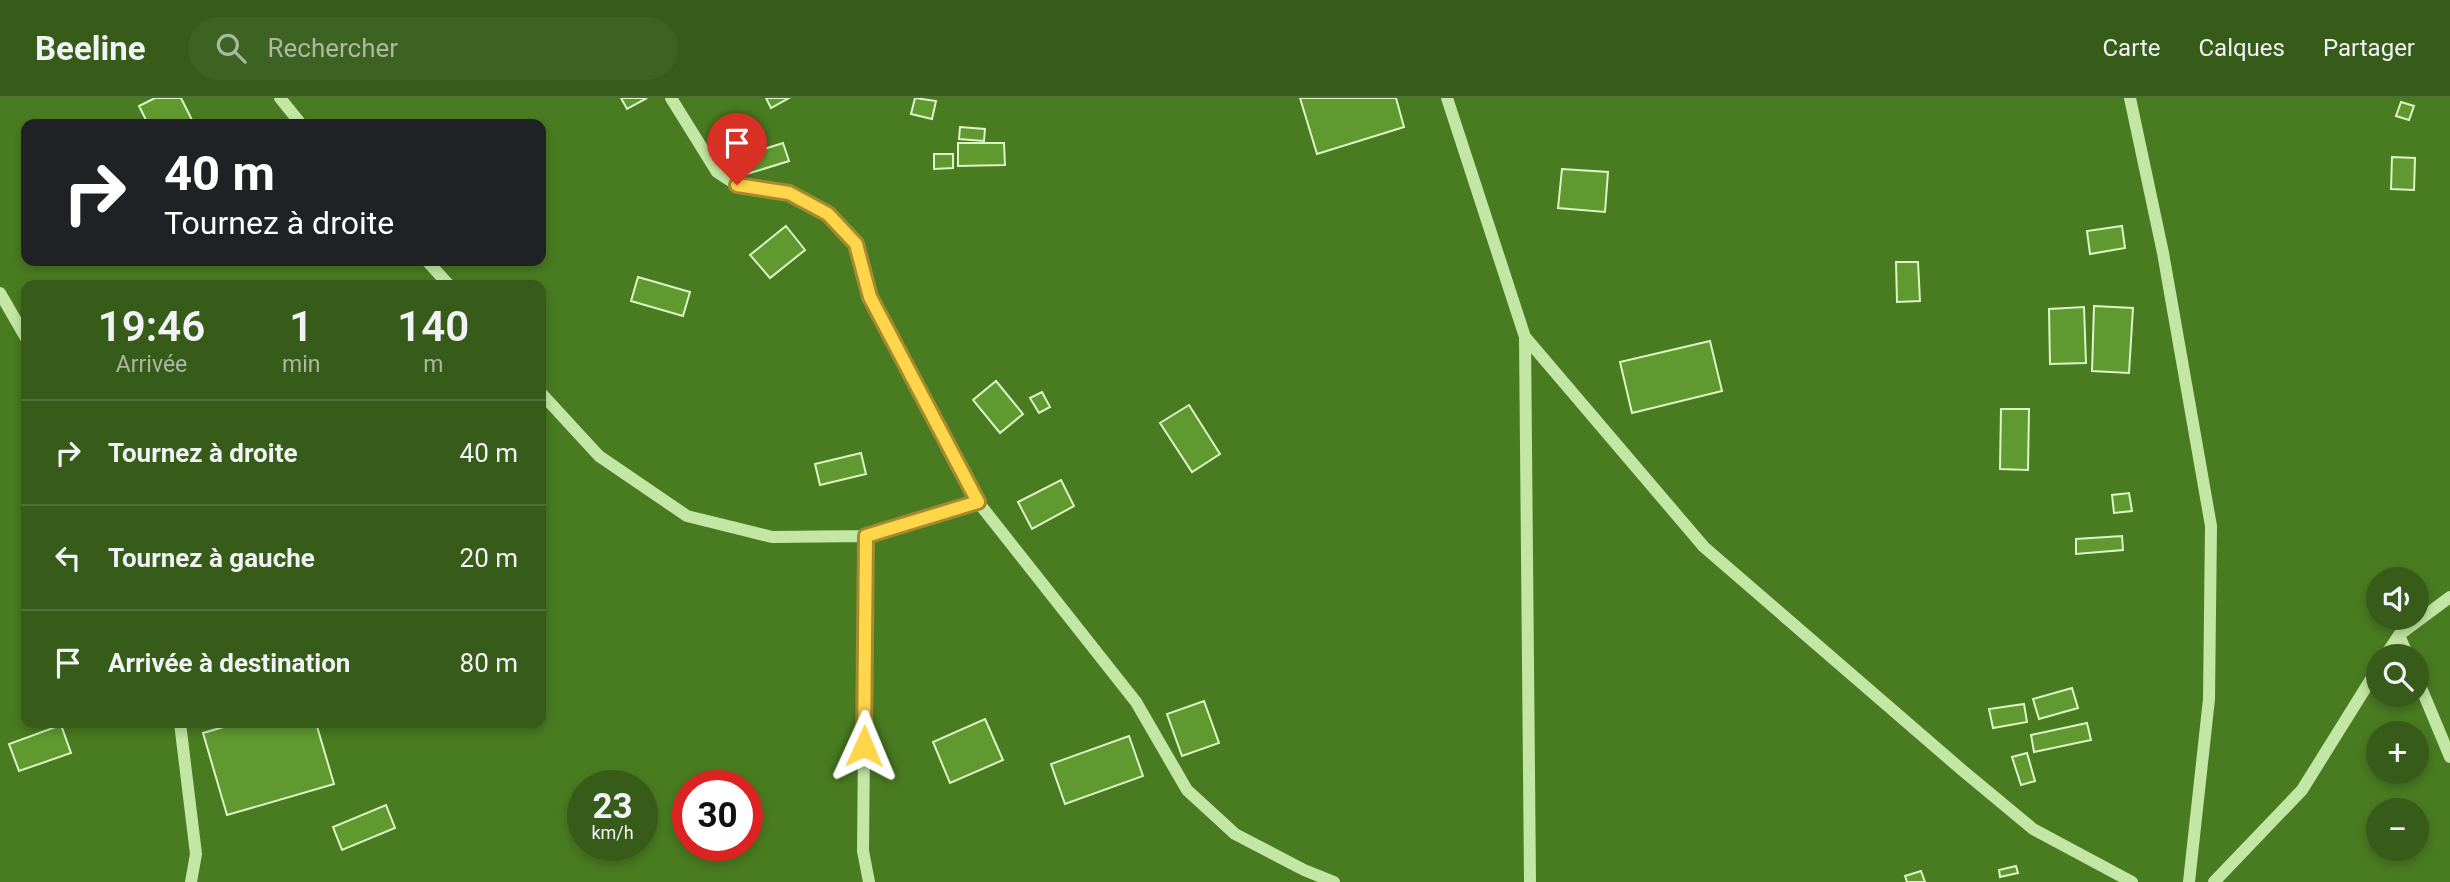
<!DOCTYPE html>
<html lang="fr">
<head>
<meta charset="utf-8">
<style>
  :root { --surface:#375c19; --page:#3e6222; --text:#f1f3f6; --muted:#aabaa2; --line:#517138 }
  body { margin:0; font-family:Roboto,sans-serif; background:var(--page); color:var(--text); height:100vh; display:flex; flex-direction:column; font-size:26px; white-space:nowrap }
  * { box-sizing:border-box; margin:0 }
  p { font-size:23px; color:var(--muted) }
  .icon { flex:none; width:38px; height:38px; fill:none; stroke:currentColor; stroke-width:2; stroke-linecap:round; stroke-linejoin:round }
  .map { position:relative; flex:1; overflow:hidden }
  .drawer { position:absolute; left:21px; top:182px; width:525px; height:448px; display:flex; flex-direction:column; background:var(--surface); border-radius:14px; box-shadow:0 4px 10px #0003 }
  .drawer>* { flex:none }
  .guide { position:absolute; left:21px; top:21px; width:525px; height:147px; border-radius:14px; box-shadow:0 4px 10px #0003; background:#202124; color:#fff; overflow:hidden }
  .tools { position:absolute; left:2366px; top:469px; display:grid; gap:14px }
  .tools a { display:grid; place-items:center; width:63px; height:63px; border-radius:50%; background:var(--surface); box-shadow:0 4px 10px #0003; font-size:35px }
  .speed { position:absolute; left:567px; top:672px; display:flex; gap:14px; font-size:35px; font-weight:700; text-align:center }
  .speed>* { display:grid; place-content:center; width:91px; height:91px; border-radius:50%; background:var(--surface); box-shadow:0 4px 10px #0003; line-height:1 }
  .speed small { font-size:18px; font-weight:400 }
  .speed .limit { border:10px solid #d22; background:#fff; color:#111 }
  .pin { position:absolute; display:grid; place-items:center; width:60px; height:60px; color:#fff; margin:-72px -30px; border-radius:50% 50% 50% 0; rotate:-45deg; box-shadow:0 0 7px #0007 }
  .pin .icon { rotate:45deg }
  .me { position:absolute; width:77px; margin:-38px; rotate:1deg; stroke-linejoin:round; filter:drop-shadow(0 0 5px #0008) }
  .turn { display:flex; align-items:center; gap:24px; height:147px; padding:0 28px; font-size:32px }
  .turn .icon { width:91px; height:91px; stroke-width:2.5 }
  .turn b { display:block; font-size:49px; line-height:60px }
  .eta { display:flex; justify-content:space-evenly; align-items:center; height:119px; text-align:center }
  .eta b { font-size:42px; font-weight:600; line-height:49px }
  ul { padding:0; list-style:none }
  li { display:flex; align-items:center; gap:21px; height:105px; padding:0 28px; border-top:2px solid var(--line) }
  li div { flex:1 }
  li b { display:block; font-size:26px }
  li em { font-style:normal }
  header { display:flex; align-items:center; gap:42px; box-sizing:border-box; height:98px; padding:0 35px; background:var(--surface); border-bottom:2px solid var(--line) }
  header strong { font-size:33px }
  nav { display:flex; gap:38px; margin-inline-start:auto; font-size:24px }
  .search { width:490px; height:63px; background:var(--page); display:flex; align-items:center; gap:18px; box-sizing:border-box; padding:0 24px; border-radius:38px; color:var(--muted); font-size:26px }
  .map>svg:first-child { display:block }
  .building { fill:#609930; stroke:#dcf5c6; stroke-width:2 }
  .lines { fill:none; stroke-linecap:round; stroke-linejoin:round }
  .minor { stroke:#c2e6a3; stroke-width:12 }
  .route-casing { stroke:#a68a30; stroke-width:18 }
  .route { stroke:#ffd54a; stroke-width:12 }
</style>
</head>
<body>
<header>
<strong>Beeline</strong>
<div class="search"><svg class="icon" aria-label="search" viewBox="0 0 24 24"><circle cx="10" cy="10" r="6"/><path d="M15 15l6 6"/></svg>Rechercher</div>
<nav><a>Carte</a><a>Calques</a><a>Partager</a></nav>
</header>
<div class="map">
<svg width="2450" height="784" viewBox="0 0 2450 784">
  <rect width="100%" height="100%" fill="#497b21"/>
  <!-- building -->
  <path class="building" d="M155 0H181L194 26H148L139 8Z
    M621 0H647L627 11Z
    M766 0H789L771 10Z
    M915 0 936 3 932 21 911 16Z
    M1300 0H1396L1404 29 1317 56Z
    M2401 4 2414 8 2409 22 2396 18Z
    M960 29 985 31 984 43 959 41Z
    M783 45 789 63 747 76 742 58Z
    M958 45H1004L1005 67 958 68Z
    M934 56H953V70L934 71Z
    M2392 59 2415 60 2414 92 2391 91Z
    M1562 71 1608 74 1605 114 1558 110Z
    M786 128 805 152 770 180 750 157Z
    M2122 128 2125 150 2090 156 2087 133Z
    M1896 164H1918L1920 203 1897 204Z
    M638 179 690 194 683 218 631 203Z
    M2094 208 2133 210 2129 275 2092 273Z
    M2084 209 2086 265 2050 266 2049 211Z
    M1710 243 1722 293 1632 315 1620 264Z
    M996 283 1023 316 1000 335 973 302Z
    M1042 294 1050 309 1039 315 1030 300Z
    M1189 307 1220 356 1192 374 1160 325Z
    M2001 311H2029L2028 372 2000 371Z
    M861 355 866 376 820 387 815 366Z
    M1061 382 1074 408 1032 431 1018 404Z
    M2129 395 2132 413 2114 415 2112 397Z
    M2122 438 2123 452 2076 456V441Z
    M2072 590 2078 610 2039 621 2033 601Z
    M1204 603 1219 645 1182 658 1167 616Z
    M2024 606 2027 624 1993 630 1989 611Z
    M985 621 1003 662 950 685 933 644Z
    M237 625H316L334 686 227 717 203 635Z
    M2087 625 2091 642 2034 654 2031 637Z
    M61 627 71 655 19 673 9 646Z
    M1129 638 1143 678 1065 706 1051 666Z
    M2027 655 2035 683 2021 687 2012 659Z
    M386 707 395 730 342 752 333 729Z
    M2016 768 2018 775 2000 779 1999 772Z
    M1921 773 1925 784H1907L1905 778Z"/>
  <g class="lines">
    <!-- minor -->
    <path class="minor" d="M280 0 301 26
      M671 0 717 74 737 87 789 95 828 116 856 146 870 199 978 404 1136 604 1187 692 1235 736 1304 772 1334 784
      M1447 0 1525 239 1704 449 1962 672 2033 731 2132 784
      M2130 0 2163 155 2211 428 2209 601 2189 784
      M427 163 449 187
      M0 195 26 240
      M1525 239 1530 784
      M541 295 599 358 687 418 772 439 866 438 978 404
      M866 438 863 753 869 784
      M2399 537 2408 558
      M2385 558 2399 537 2450 499
      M2417 580 2450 659
      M180 625 196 756 191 784
      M2214 784 2302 692 2378 570"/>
  </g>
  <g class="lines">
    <defs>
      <path id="route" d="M737 87 789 95 828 116 856 146 870 199 978 404 866 438 864 648"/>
    </defs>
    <!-- route casing -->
    <use href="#route" class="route-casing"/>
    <!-- route -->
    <use href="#route" class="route"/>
  </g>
</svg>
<div class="tools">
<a><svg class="icon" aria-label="sound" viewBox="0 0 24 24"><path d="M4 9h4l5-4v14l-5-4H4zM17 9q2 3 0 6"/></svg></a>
<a><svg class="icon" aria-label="search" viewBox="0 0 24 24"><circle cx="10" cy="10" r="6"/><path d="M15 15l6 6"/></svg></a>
<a>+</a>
<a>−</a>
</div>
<div class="speed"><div>23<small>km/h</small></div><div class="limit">30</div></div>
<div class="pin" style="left:737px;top:87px;background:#d93025"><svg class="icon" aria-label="arrive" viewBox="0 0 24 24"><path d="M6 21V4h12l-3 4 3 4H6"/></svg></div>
<svg class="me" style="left:864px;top:648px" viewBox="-20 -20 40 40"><path d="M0-17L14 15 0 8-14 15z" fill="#ffd54a" stroke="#fff" stroke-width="4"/></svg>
<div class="guide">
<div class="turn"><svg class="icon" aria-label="right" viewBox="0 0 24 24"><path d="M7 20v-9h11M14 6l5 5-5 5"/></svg><div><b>40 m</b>Tournez à droite</div></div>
</div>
<section class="drawer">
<div class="eta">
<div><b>19:46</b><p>Arrivée</p></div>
<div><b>1</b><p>min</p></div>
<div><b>140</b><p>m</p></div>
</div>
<ul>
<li><svg class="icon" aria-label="right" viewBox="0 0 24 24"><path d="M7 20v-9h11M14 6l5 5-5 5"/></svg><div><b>Tournez à droite</b></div><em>40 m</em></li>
<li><svg class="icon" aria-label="left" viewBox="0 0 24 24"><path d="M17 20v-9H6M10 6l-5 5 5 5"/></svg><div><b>Tournez à gauche</b></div><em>20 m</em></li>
<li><svg class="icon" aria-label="arrive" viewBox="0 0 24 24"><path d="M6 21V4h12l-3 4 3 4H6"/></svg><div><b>Arrivée à destination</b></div><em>80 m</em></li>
</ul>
</section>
</div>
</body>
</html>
